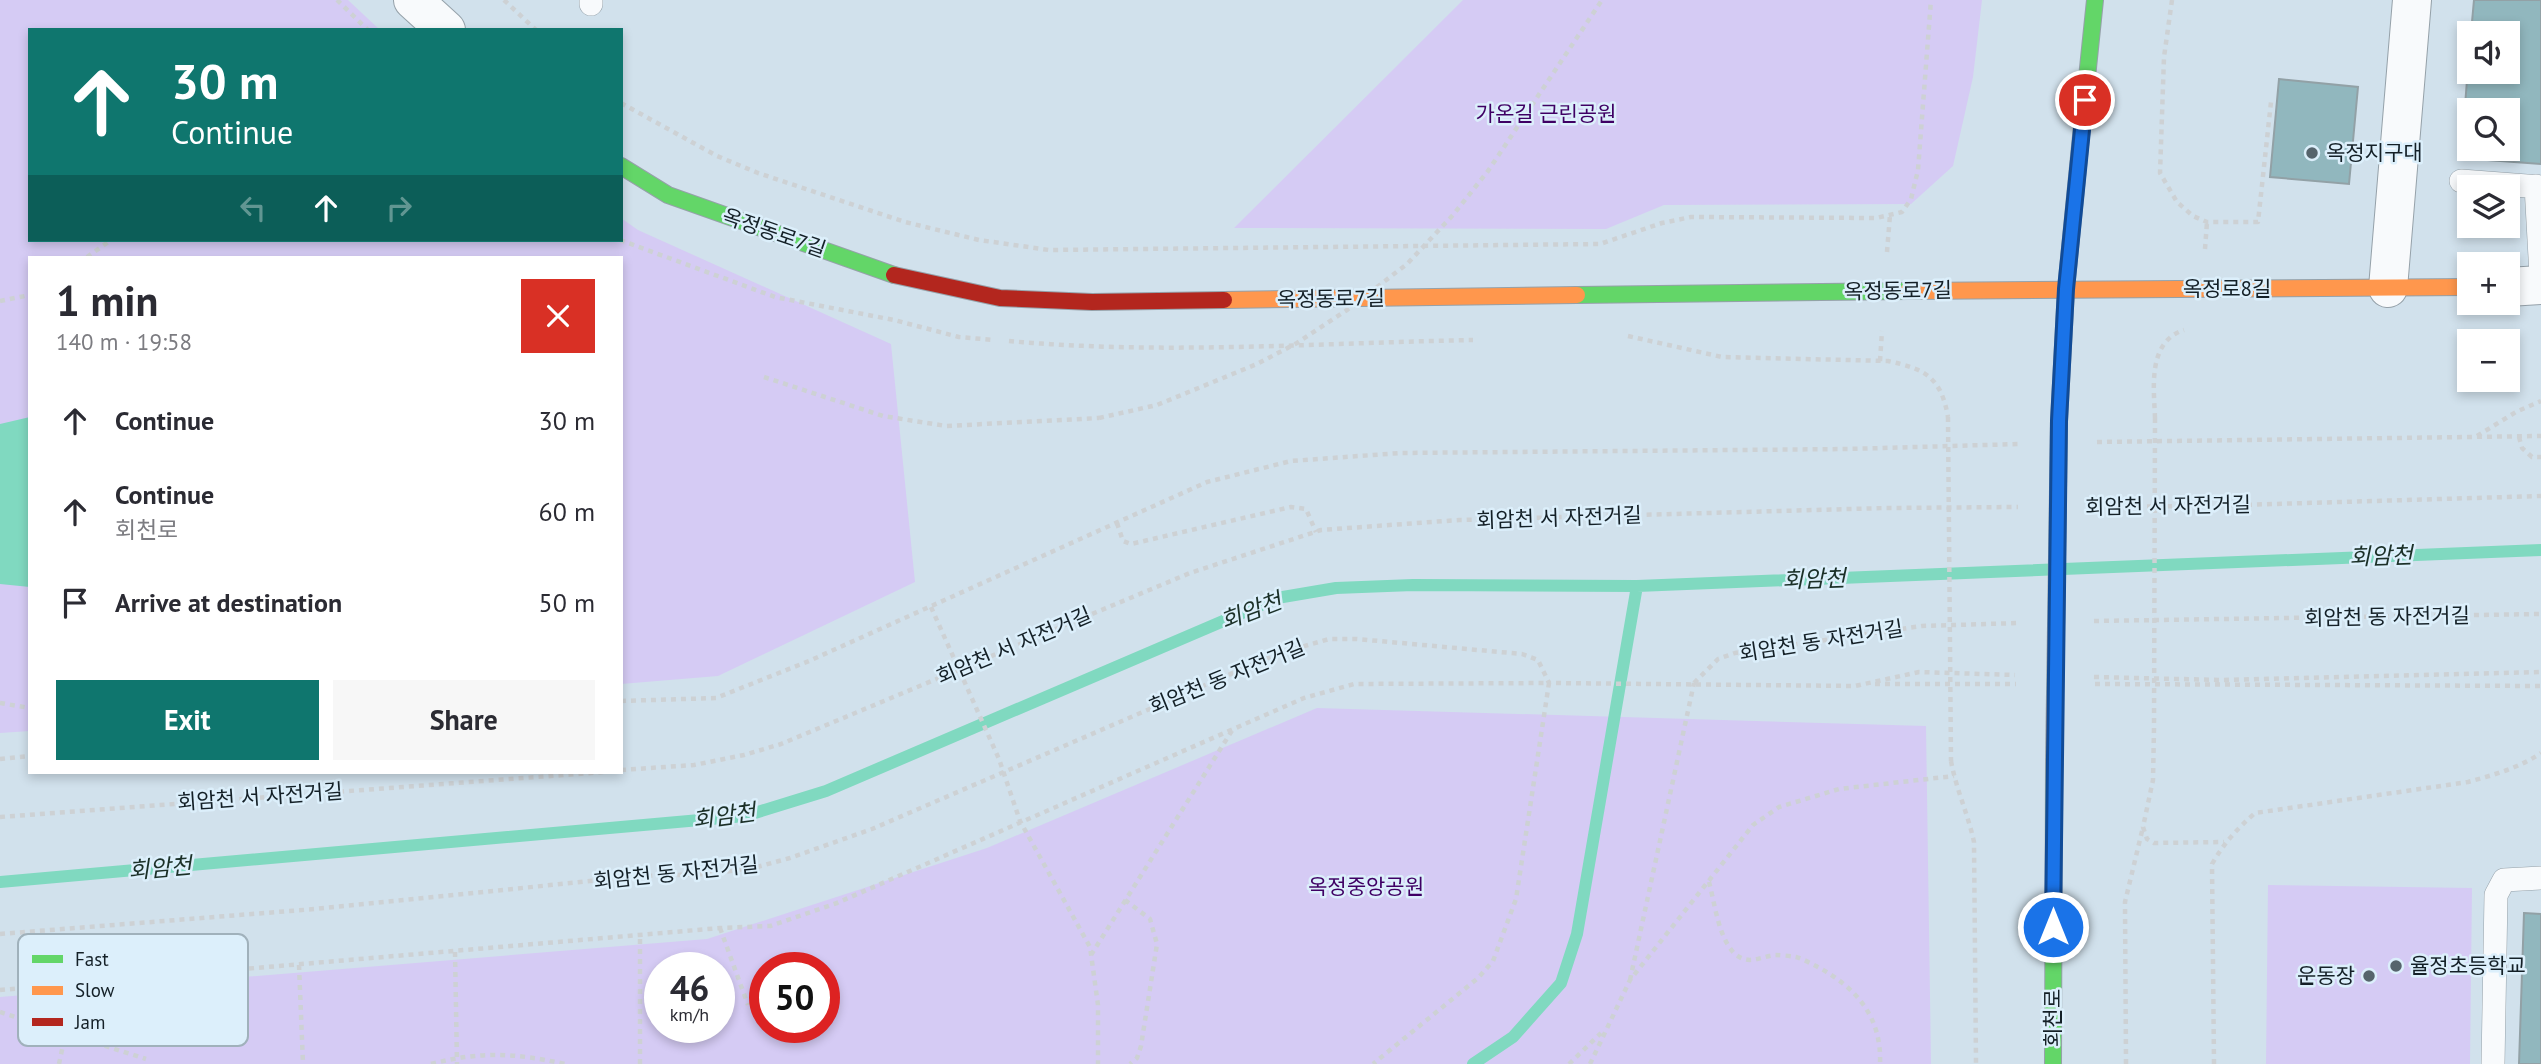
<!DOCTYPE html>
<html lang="en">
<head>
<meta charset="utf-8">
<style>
  :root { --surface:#fff; --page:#f7f7f7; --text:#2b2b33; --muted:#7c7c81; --accent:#0f766e }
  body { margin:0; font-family:"PT Sans","Noto Sans KR",sans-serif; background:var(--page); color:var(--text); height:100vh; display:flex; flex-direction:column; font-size:26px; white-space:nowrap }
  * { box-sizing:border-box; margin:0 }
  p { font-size:23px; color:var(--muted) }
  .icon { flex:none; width:38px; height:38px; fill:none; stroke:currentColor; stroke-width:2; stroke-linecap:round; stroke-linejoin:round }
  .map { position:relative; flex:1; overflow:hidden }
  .panel { position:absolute; left:28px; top:256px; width:595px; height:518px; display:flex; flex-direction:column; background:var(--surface); border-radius:0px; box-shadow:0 4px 10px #0003 }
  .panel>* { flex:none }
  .hud { position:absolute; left:28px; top:28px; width:595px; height:214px; border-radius:0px; box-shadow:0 4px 10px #0003; background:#0f766e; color:#fff; overflow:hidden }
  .fabs { position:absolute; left:2457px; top:21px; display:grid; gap:14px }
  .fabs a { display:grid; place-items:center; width:63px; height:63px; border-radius:0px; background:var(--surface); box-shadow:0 4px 10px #0003; font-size:35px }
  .speed { position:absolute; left:644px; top:952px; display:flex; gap:14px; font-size:35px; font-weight:700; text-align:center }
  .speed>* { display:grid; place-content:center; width:91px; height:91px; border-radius:50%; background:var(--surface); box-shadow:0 4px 10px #0003; line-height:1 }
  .speed small { font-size:18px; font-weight:400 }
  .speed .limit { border:10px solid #d22; background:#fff; color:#111 }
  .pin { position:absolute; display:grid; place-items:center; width:60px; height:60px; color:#fff; margin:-30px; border:4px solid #fff; border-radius:50%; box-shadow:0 2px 7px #0007 }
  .me { position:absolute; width:77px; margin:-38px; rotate:0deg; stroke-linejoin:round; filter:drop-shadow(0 0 5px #0008) }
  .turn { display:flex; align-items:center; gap:24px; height:147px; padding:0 28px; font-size:32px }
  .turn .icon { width:91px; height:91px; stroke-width:2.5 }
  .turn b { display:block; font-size:49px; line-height:60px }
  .lanes { display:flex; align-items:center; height:66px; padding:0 28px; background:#0003; justify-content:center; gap:35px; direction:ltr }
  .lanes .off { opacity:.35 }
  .round { display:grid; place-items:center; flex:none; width:74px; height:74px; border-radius:0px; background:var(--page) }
  .overview { display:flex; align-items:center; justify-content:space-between; height:119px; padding:0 28px }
  h1 { font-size:42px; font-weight:700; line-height:52px }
  .button { display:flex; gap:14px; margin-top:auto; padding:14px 28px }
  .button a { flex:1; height:80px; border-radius:0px; background:var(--accent); color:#fff; font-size:28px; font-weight:700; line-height:80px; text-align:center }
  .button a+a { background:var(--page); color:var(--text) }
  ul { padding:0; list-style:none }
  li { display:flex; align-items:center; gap:21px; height:91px; padding:0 28px }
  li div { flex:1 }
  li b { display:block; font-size:26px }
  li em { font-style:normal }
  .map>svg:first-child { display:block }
  .green { fill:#d5cbf4; fill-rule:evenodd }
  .water { fill:#80d9c0 }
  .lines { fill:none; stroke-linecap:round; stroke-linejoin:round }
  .stream { stroke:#80d9c0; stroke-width:12 }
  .building { fill:#91b7be; stroke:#92a1a6; stroke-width:2; fill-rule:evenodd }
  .lane-casing { stroke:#95a1a9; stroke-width:24 }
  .street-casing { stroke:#95a1a9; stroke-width:40 }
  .fast-casing { stroke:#95a1a9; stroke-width:18 }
  .slow-casing { stroke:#95a1a9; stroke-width:18 }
  .jam-casing { stroke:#95a1a9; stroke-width:18 }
  .path { stroke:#cdd1d4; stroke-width:4.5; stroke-dasharray:5 5; stroke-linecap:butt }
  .lane { stroke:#f8fafc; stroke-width:23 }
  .street { stroke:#f8fafc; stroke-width:38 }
  .fast { stroke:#63d668; stroke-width:16 }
  .slow { stroke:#ff974d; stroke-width:16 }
  .jam { stroke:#b3261e; stroke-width:16 }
  .slow-bridge-casing { stroke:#95a1a9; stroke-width:18; stroke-linecap:butt }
  .path-bridge { stroke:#cdd1d4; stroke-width:4.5; stroke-dasharray:5 5; stroke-linecap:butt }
  .slow-bridge { stroke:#ff974d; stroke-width:16 }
  .route-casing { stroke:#114b97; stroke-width:18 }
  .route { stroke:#1a73e8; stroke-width:12 }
  .poi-dot { fill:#56646c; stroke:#dceffb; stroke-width:2.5 }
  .labels { text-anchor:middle; stroke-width:5; stroke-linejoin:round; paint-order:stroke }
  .park-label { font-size:21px; fill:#3f0064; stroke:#dceffb }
  .poi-label { font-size:21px; fill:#142027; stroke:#dceffb; text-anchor:start }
  .street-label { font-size:21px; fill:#142027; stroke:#dceffb }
  .water-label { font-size:23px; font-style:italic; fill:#1b3028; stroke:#dceffb }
  .key { fill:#dceffb; stroke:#a0b1bb; stroke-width:2 }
  .key-label { font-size:19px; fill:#142027 }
</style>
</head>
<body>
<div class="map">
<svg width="2541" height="1064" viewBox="0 0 2541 1064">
  <rect width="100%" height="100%" fill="#d1e1ec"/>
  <!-- green -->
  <path class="green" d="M0 0H348L380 30H30V240H621V218L638 230 891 344 915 582 718 676 621 684V257H30V731L0 733Z
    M1463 0H1982L1973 77 1953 166 1911 204 1664 205 1606 229 1234 228Z
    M1317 708 1926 726 1931 1064H0V997L707 939 987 848ZM660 968H719V1027H660ZM765 968H824V1027H765Z
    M2268 885 2472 888 2470 1064H2266Z"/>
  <!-- water -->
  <path class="water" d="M30 417V587L0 584V424Z"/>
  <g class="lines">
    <!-- stream -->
    <path class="stream" d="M0 882 745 816 826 791 1277 598 1336 588 1413 585 1637 586 2541 550
      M1473 1064 1513 1037 1561 983 1577 934 1637 586"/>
  </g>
  <!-- building -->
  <path class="building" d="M2474 0H2541V164L2461 158 2469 54V72H2508V33H2471ZM2469 110H2508V149H2469Z
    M2279 79 2358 87 2349 184 2270 177Z
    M2524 913 2541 914V1064H2519Z"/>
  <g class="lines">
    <defs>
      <path id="lane" d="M591 4V0
        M2461 181 2541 187
        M2536 186 2541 275
        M2493 1064 2496 895 2504 880 2541 878"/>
      <path id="street" d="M413 0 446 30
        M2508 287 2541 285
        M2388 288 2412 0"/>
      <path id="fast" d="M2082 126 2095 0
        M621 166 668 195 894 275
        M1577 295 1908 291
        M2053 1064 2054 762"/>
      <path id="slow" d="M1908 291 2469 287
        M1224 300 1577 295"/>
      <path id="jam" d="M894 275 1000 298 1092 302 1224 300
        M2059 421 2066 289 2082 126"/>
    </defs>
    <!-- lane casing -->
    <use href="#lane" class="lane-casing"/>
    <!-- street casing -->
    <use href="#street" class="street-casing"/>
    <!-- fast casing -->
    <use href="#fast" class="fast-casing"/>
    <!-- slow casing -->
    <use href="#slow" class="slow-casing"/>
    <!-- jam casing -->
    <use href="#jam" class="jam-casing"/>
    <!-- path -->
    <path class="path" d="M337 0 368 30
      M504 0 536 30
      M2172 0 2164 57 2160 173 2177 202 2193 216 2207 222H2258L2271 102
      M621 103 717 156 758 173 905 222 979 240 1049 250 1600 244 1662 223 1691 217 1876 218 1902 212 1911 199 1918 170 1931 0
      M620 240 775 297 894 320 959 337 994 340
      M2205 249 2207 222
      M1887 252 1890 215
      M87 257 111 240
      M0 301 30 295
      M1628 336 1722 357 1888 361C1925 369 1941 377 1948 417
      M1009 341C1163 355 1319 343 1473 340
      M1880 361 1882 331
      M764 377 883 416 946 426 1099 418
      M2155 418C2154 388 2147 342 2184 330
      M2477 436 2516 412 2541 401
      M2519 437 2522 448 2532 457H2541
      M2097 442 2541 436
      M2097 507 2207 506 2541 496
      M1117 523 1123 541 1131 544 1291 507 1306 509 1316 532
      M931 607 999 759 1020 821 1090 947 1098 1005V1064
      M2094 621 2541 614
      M2094 677 2222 680 2541 672
      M1694 683 1718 659 1735 653 1922 626 2019 623
      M1875 684H2016
      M2095 684 2541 686
      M621 701 716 698 809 661 1207 482 1291 461 1400 453 1848 449 2019 444
      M0 703 30 708
      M0 759 30 756
      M1951 761C1956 789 1968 814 1974 842L1976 1064
      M621 770 694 765 744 755 781 744 1190 573 1321 530 1459 520 1886 508 2018 507
      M0 817 604 772
      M1709 882C1715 904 1718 936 1734 953 1748 966 1759 957 1775 955 1781 955 1790 956 1796 957 1803 959 1810 963 1816 966 1856 987 1882 1017 1880 1064
      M1125 900 1150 919 1157 944 1141 1046 1137 1058 1130 1064
      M720 928 748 1005
      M0 934 315 909 640 876 710 874 757 867 790 858 872 829 1277 654 1329 639H1357L1522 654 1538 660 1549 683 1855 686 1919 672 2015 675
      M455 952 457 1064
      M1091 955 1233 729
      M299 965 303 1064
      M1630 980 1694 683
      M0 990 720 928 770 926 837 903 1304 698 1354 684 1549 683 1516 899 1493 961 1478 978 1373 1064
      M0 1012 146 1059
      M59 1064 76 984
      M431 1064C481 1051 515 1053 565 1064
      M640 1064V937
      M1569 1064 1601 1033
      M1590 1064 1630 980 1753 825 1779 807 1839 789 1954 776
      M2126 1064 2125 902 2143 827
      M2214 1064 2212 864C2224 843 2237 829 2255 813L2468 782C2493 775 2519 768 2541 753"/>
    <!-- lane -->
    <use href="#lane" class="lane"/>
    <!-- street -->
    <use href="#street" class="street"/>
    <!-- fast -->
    <use href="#fast" class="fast"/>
    <!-- slow -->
    <use href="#slow" class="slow"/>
    <!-- jam -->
    <use href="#jam" class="jam"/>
    <defs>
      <path id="slow-bridge" d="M2054 762 2059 421"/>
    </defs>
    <!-- slow-bridge casing -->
    <use href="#slow-bridge" class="slow-bridge-casing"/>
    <!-- path-bridge -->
    <path class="path-bridge" d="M1948 417 1951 761
      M1099 418 1157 405 1257 364 1297 343 1347 310 1407 264 1453 215 1488 171 1602 0
      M2155 418 2154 728 2153 780 2143 827 2147 839 2154 843 2224 842"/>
    <!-- slow-bridge -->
    <use href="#slow-bridge" class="slow-bridge"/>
  </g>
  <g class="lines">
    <defs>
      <path id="route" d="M2053 927 2059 421 2066 289 2085 100"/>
    </defs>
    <!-- route casing -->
    <use href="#route" class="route-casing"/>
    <!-- route -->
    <use href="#route" class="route"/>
  </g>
  <!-- markers -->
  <g class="poi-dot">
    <circle cx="2312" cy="153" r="7"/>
    <circle cx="2396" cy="966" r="7"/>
    <circle cx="2369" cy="976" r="7"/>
  </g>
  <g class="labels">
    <!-- park labels -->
    <g class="park-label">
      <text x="1546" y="121">가온길 근린공원</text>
      <text x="1366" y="894">옥정중앙공원</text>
    </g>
    <!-- poi labels -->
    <g class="poi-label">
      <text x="2326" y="160">옥정지구대</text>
      <text x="2410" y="973">율정초등학교</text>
      <text x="2355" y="983" text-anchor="end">운동장</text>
    </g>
    <!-- street labels -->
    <g class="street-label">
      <text transform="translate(774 233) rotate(19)" y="7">옥정동로7길</text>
      <text x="2227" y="296">옥정로8길</text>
      <text transform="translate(1898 291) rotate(-1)" y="7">옥정동로7길</text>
      <text transform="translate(1331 299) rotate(-1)" y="7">옥정동로7길</text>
      <text transform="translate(2168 506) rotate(-1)" y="7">회암천 서 자전거길</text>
      <text transform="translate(1559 518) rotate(-2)" y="7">회암천 서 자전거길</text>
      <text transform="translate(2387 617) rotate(-1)" y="7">회암천 동 자전거길</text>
      <text transform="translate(1821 641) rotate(-9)" y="7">회암천 동 자전거길</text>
      <text transform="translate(1014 646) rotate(-23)" y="7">회암천 서 자전거길</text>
      <text transform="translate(1227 677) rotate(-22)" y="7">회암천 동 자전거길</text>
      <text transform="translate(260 797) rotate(-4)" y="7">회암천 서 자전거길</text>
      <text transform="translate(676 873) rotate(-6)" y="7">회암천 동 자전거길</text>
      <text transform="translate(2053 1018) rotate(-90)" y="7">회천로</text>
    </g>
    <!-- water labels -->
    <g class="water-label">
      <text transform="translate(2381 556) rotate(-2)" y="8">회암천</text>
      <text transform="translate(1814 579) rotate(-2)" y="8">회암천</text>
      <text transform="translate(1251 611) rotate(-21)" y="8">회암천</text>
      <text transform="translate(724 816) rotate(-8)" y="8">회암천</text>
      <text transform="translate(160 868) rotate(-5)" y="8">회암천</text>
    </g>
  </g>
  <!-- legend -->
  <rect x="18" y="934" width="230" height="112" rx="10" class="key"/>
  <rect x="32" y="955" width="31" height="8" fill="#63d668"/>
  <rect x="32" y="986" width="31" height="9" fill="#ff974d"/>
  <rect x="32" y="1018" width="31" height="8" fill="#b3261e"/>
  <g class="key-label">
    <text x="75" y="966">Fast</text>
    <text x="75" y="997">Slow</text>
    <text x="75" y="1029">Jam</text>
  </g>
</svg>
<div class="fabs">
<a><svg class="icon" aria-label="sound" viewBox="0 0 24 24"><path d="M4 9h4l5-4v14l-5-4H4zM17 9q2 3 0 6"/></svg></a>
<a><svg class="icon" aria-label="search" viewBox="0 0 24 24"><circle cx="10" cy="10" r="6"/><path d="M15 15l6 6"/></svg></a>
<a><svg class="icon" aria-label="layers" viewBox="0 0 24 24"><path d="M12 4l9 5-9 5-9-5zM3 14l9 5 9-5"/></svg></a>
<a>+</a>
<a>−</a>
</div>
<div class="speed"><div>46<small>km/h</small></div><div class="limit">50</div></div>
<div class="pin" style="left:2085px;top:100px;background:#d93025"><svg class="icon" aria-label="arrive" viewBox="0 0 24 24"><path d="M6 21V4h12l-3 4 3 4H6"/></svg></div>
<svg class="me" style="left:2053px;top:927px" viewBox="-20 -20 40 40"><circle r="17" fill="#1a73e8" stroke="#fff" stroke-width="3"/><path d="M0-11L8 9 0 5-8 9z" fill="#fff"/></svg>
<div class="hud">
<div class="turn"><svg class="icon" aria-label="ahead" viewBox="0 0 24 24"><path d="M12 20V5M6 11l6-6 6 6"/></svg><div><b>30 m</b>Continue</div></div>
<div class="lanes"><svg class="icon off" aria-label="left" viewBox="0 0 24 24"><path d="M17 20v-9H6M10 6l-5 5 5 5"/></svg><svg class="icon" aria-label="ahead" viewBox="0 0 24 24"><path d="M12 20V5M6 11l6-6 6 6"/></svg><svg class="icon off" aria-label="right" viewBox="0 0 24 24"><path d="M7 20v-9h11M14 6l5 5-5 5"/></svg></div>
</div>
<section class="panel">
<div class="overview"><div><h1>1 min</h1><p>140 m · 19:58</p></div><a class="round" style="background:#d93025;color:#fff"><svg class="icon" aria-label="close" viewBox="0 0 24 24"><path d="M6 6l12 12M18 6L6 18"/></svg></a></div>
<ul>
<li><svg class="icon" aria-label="ahead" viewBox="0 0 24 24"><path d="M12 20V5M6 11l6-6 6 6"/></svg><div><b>Continue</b></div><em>30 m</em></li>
<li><svg class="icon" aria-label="ahead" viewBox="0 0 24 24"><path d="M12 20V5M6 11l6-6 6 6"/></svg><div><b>Continue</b><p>회천로</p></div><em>60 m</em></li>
<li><svg class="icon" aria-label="arrive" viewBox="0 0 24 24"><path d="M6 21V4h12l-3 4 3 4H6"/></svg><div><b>Arrive at destination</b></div><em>50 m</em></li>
</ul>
<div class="button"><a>Exit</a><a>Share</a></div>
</section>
</div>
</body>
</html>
